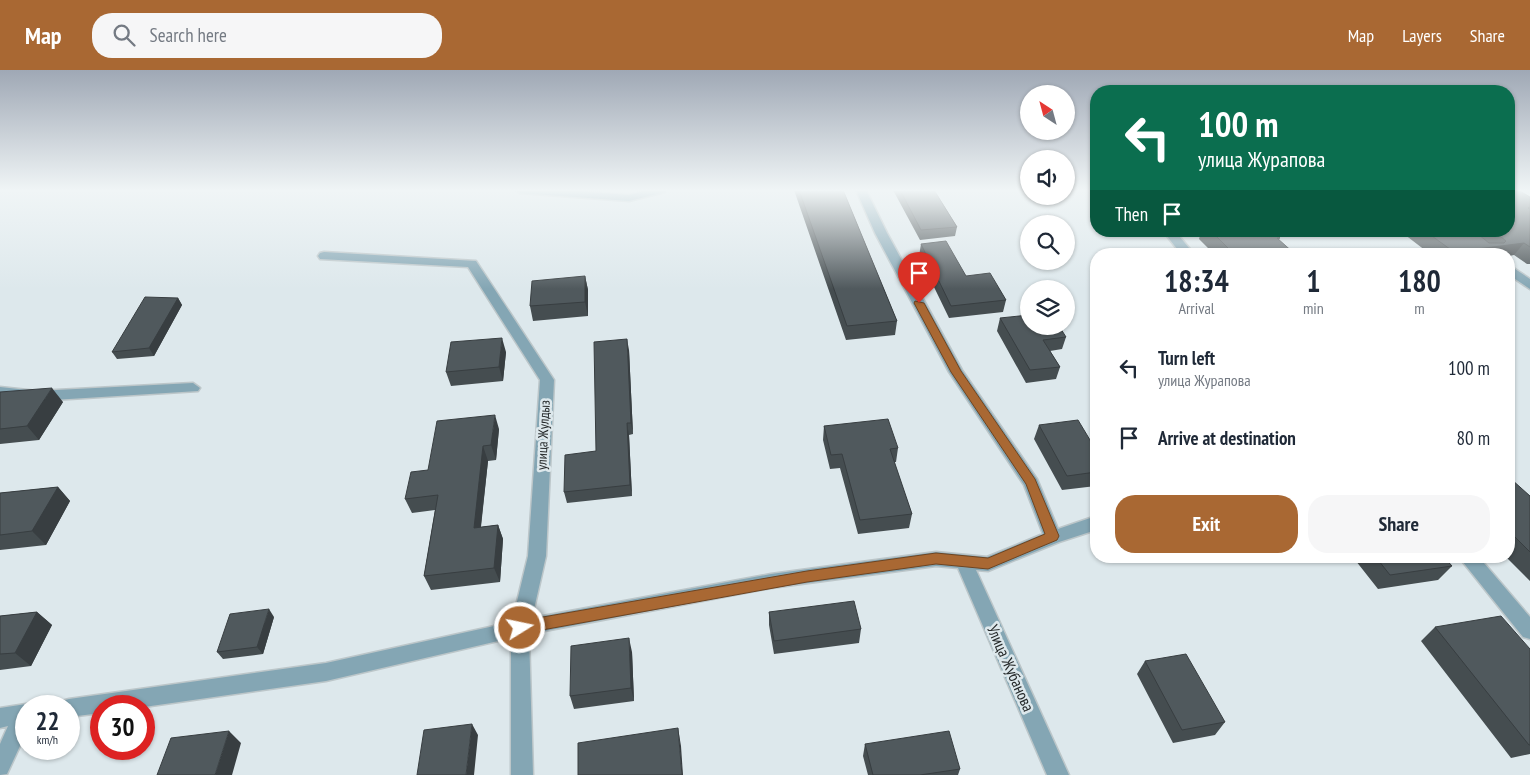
<!DOCTYPE html>
<html lang="en">
<head>
<meta charset="utf-8">
<style>
  :root { --surface:#fff; --page:#f6f6f7; --text:#1f2937; --muted:#747a83; --accent:#a96833 }
  body { margin:0; font-family:"PT Sans Narrow",sans-serif; background:var(--page); color:var(--text); height:100vh; display:flex; flex-direction:column; font-size:19px; white-space:nowrap }
  * { box-sizing:border-box; margin:0 }
  p { font-size:16px; color:var(--muted) }
  .icon { flex:none; width:28px; height:28px; fill:none; stroke:currentColor; stroke-width:2; stroke-linecap:round; stroke-linejoin:round }
  .map { position:relative; flex:1; overflow:hidden }
  .details { position:absolute; left:1090px; top:178px; width:425px; height:315px; display:flex; flex-direction:column; background:var(--surface); border-radius:20px; box-shadow:0 1px 4px #0004 }
  .details>* { flex:none }
  .top-card { position:absolute; left:1090px; top:15px; width:425px; height:152px; border-radius:20px; box-shadow:0 1px 4px #0004; background:#0b6e4f; color:#fff; overflow:hidden }
  .needle { width:32px; rotate:324deg }
  .controls { position:absolute; left:1020px; top:15px; display:grid; gap:10px }
  .controls a { display:grid; place-items:center; width:55px; height:55px; border-radius:50%; background:var(--surface); box-shadow:0 1px 4px #0004; font-size:25px }
  .speed { position:absolute; left:15px; top:625px; display:flex; gap:10px; font-size:25px; font-weight:700; text-align:center }
  .speed>* { display:grid; place-content:center; width:65px; height:65px; border-radius:50%; background:var(--surface); box-shadow:0 1px 4px #0004; line-height:1 }
  .speed small { font-size:12px; font-weight:400 }
  .speed .limit { border:8px solid #d22; background:#fff; color:#111 }
  .pin { position:absolute; display:grid; place-items:center; width:42px; height:42px; color:#fff; margin:-51px -21px; border-radius:50% 50% 50% 0; rotate:-45deg; box-shadow:0 0 5px #0007 }
  .pin .icon { rotate:45deg }
  .me { position:absolute; width:55px; margin:-28px; rotate:80deg; stroke-linejoin:round; filter:drop-shadow(0 0 4px #0008) }
  .turn { display:flex; align-items:center; gap:18px; height:105px; padding:0 25px; font-size:22px }
  .turn .icon { width:65px; height:65px; stroke-width:2.5 }
  .turn b { display:block; font-size:35px; line-height:42px }
  .then { display:flex; align-items:center; height:48px; padding:0 25px; background:#0003; gap:10px; font-size:19px }
  .eta { display:flex; justify-content:space-evenly; align-items:center; height:85px; text-align:center }
  .eta b { font-size:30px; font-weight:800; line-height:35px }
  .button { display:flex; gap:10px; margin-top:auto; padding:10px 25px }
  .button a { flex:1; height:58px; border-radius:20px; background:var(--accent); color:#fff; font-size:20px; font-weight:800; line-height:58px; text-align:center }
  .button a+a { background:var(--page); color:var(--text) }
  ul { padding:0; list-style:none }
  li { display:flex; align-items:center; gap:15px; height:70px; padding:0 25px }
  li div { flex:1 }
  li b { display:block; font-size:19px }
  li em { font-style:normal }
  header { display:flex; align-items:center; gap:30px; box-sizing:border-box; height:70px; padding:0 25px; background:var(--accent); color:#fff }
  header strong { font-size:24px }
  nav { display:flex; gap:28px; margin-inline-start:auto; font-size:18px }
  .search { width:350px; height:45px; background:var(--page); display:flex; align-items:center; gap:12px; box-sizing:border-box; padding:0 18px; border-radius:20px; color:var(--muted); font-size:19px }
  .map>svg:first-child { display:block }
  .lines { fill:none; stroke-linecap:round; stroke-linejoin:round }
  .minor-casing { stroke:#bcc6c9; stroke-width:3 }
  .minor { fill:#84a6b4; fill-rule:evenodd }
  .wall { fill:#454d50 }
  .shaded-wall { fill:#383e41 }
  .building { fill:#50595d; stroke:#383e41 }
  .route { fill:#a96833; stroke:#6e4421 }
  .labels { text-anchor:middle; stroke-width:5; stroke-linejoin:round; paint-order:stroke }
  .street-label { font-size:14px; fill:#25292a; stroke:#dde8ec }
  .near-street-label { font-size:16px; fill:#25292a; stroke:#dde8ec }
</style>
</head>
<body>
<header>
<strong>Map</strong>
<div class="search"><svg class="icon" aria-label="search" viewBox="0 0 24 24"><circle cx="10" cy="10" r="6"/><path d="M15 15l6 6"/></svg>Search here</div>
<nav><a>Map</a><a>Layers</a><a>Share</a></nav>
</header>
<div class="map">
<svg width="1530" height="705" viewBox="0 0 1530 705">
  <rect width="100%" height="100%" fill="#dde8ec"/>
  <g class="lines">
    <defs>
      <path id="minor" d="M515 120H563L629 125 648 120H666L665 122 629 131 520 123Z
        M856 120H866L887 163 962 300 1037 409 1058 459 1096 446V460L1059 472 988 501 976 500 1069 705H1047L958 498 936 496 771 518 529 564 533 705H511V568L326 611 144 637 101 636V643L69 647V636H60L62 631 69 629 326 593 512 552 528 486 540 310 468 197 320 189 318 186 320 183 324 182 476 191 554 310 546 486 532 548 771 504 936 482 987 487 1043 464 1024 415 949 302 875 163Z
        M1163 161H1175L1194 184H1181Z
        M1509 195 1530 209V219L1509 205Z
        M193 313 200 318 198 321 37 331 0 327V317L37 321Z
        M1458 486H1478L1530 547V569L1523 567Z
        M26 634 31 636H26V663L7 704 0 705V674L8 656 0 658V638Z"/>
    </defs>
    <!-- minor casing -->
    <use href="#minor" class="minor-casing"/>
    <!-- minor -->
    <use href="#minor" class="minor"/>
  </g>
  <!-- wall -->
  <path class="wall" d="M794 120H843L897 251 895 265 846 270Z
    M893 120H934L957 157 955 166 920 170Z
    M1530 127V194H1527L1514 185 1509 184H1430L1400 161H1509Z
    M1201 161H1273L1280 168 1279 170 1295 184H1214L1199 169 1201 162Z
    M921 174 966 206 1006 230 1003 242 949 248 919 186Z
    M585 206 588 220V246L533 251 530 236Z
    M178 228 182 235 154 286 117 289 112 282Z
    M1000 248 1066 267 1062 279 1050 281 1060 297 1056 309 1026 313 997 261Z
    M629 280 633 364 629 365 632 426 567 433 564 422 596 381Z
    M506 282 503 311 451 316 446 302Z
    M0 322 63 332 39 370 0 374Z
    M1039 355 1096 380V416L1062 420 1034 369Z
    M824 356 898 378 896 392H894L912 444 909 458 858 464 840 398 830 399 823 370Z
    M499 359 496 390 488 391 481 457 498 455 503 469 500 512 431 520 424 506 435 440 412 443 405 429 428 400Z
    M1509 409 1530 426V511L1505 486H1509Z
    M58 417 70 431 46 475 0 480V423Z
    M1352 486H1443L1452 496 1438 510 1378 519Z
    M37 542 52 555 31 596 0 600V546Z
    M769 542 861 559 859 573 774 584 769 555Z
    M274 547 263 584 223 589 217 582Z
    M1435 557 1530 579V684L1511 688 1421 571Z
    M632 582 634 631 574 639 570 626Z
    M1145 591 1225 652 1215 665 1173 673 1137 604Z
    M865 674 960 699 958 705H868L863 686Z"/>
  <!-- shaded-wall -->
  <path class="shaded-wall" d="M1524 173 1514 185 1509 186V184H1453L1454 182Z
    M585 206 588 220V246L585 232Z
    M178 228 182 235 154 286 149 278Z
    M502 268 506 282 503 311 499 297Z
    M627 269 629 280 633 364 631 353Z
    M52 318 63 332 39 370 27 356Z
    M495 345 499 359 496 390 491 375Z
    M627 353 629 365 632 426 630 415Z
    M483 376 488 391 479 472 474 458Z
    M58 417 70 431 46 475 32 461Z
    M498 455 503 469 500 512 494 498Z
    M269 539 274 547 263 584 257 577Z
    M37 542 52 555 31 596 15 583Z
    M629 568 632 582 634 631 631 618Z
    M472 654 478 665 474 705H466Z
    M678 658 681 676 683 705H682Z
    M229 661 241 673 232 705H215Z"/>
  <!-- building -->
  <path class="building" d="M799 120H843L848 132 897 251 847 256Z
    M900 120H934L957 157 921 160Z
    M1509 120H1518L1530 127V137L1528 138 1530 139V177L1524 173 1454 182 1425 161H1474L1489 173H1504L1506 171 1494 161H1509Z
    M1211 161H1273L1280 168H1277L1295 184H1234Z
    M946 171 966 206 990 203 1006 230 951 236 921 174Z
    M585 206V232L530 236 532 211Z
    M145 227 178 228 149 278 112 282Z
    M1029 245V256H1059L1066 267 1043 270 1060 297 1030 300 1000 248Z
    M502 268 499 297 446 302 451 272Z
    M627 269 631 353H627L630 415 564 422 565 385 596 381 594 272Z
    M52 318 27 356 0 359V322Z
    M495 345 491 375 483 376 474 458 498 455 494 498 424 506 438 425 405 429 411 402 428 400 437 351Z
    M888 349 898 378 890 379 912 444 860 450 842 384 831 385 824 356Z
    M1078 350 1096 380V402L1067 406 1039 355Z
    M1509 409H1511L1530 426V482L1509 461Z
    M58 417 32 461 0 465V423Z
    M1375 486H1443L1452 496 1390 505Z
    M854 531 861 559 774 571 769 542Z
    M269 539 257 577 217 582 230 544Z
    M37 542 15 583 0 584V546Z
    M1501 546 1530 579V675H1529L1435 557Z
    M629 568 631 618 570 626 571 576Z
    M1186 584 1225 652 1182 660 1145 591Z
    M472 654 466 705H417L424 660Z
    M678 658 682 705H578V673Z
    M229 661 215 705H157L171 668Z
    M949 661 960 699 920 705H873L865 674Z"/>
  <!-- sky -->
  <linearGradient id="sky" x2="0" y2="1"><stop stop-color="#9fa8b5"/><stop offset="0.55" stop-color="#f0f5f6"/><stop offset="1" stop-color="#f0f5f6" stop-opacity="0"/></linearGradient>
  <rect width="1530" height="219" fill="url(#sky)"/>
  <!-- route -->
  <path class="route" d="M915 231 924 233 961 301 1035 409 1059 466 1057 470 988 499 936 494 807 512 520 564 515 562 513 558 515 553 520 551 807 501 936 483 988 488 1045 464 1026 414 951 302 914 233Z"/>
  <g class="labels">
    <!-- street labels -->
    <g class="street-label">
      <text transform="translate(543 365) rotate(-87)" y="5">улица Жулдыз</text>
    </g>
    <!-- near-street labels -->
    <g class="near-street-label">
      <text transform="translate(1011 598) rotate(66)" y="6">Улица Жубанова</text>
    </g>
  </g>
</svg>
<div class="controls">
<a><svg class="needle" viewBox="-14 -14 28 28"><path d="M0-13l5 13h-10z" fill="#e53935"/><path d="M0 13l5-13h-10z" fill="#747a83"/></svg></a>
<a><svg class="icon" aria-label="sound" viewBox="0 0 24 24"><path d="M4 9h4l5-4v14l-5-4H4zM17 9q2 3 0 6"/></svg></a>
<a><svg class="icon" aria-label="search" viewBox="0 0 24 24"><circle cx="10" cy="10" r="6"/><path d="M15 15l6 6"/></svg></a>
<a><svg class="icon" aria-label="layers" viewBox="0 0 24 24"><path d="M12 4l9 5-9 5-9-5zM3 14l9 5 9-5"/></svg></a>
</div>
<div class="speed"><div>22<small>km/h</small></div><div class="limit">30</div></div>
<div class="pin" style="left:919px;top:233px;background:#d93025"><svg class="icon" aria-label="arrive" viewBox="0 0 24 24"><path d="M6 21V4h12l-3 4 3 4H6"/></svg></div>
<svg class="me" style="left:520px;top:558px" viewBox="-20 -20 40 40"><circle r="17" fill="#a96833" stroke="#fff" stroke-width="3"/><path d="M0-11L8 9 0 5-8 9z" fill="#fff"/></svg>
<div class="top-card">
<div class="turn"><svg class="icon" aria-label="left" viewBox="0 0 24 24"><path d="M17 20v-9H6M10 6l-5 5 5 5"/></svg><div><b>100 m</b>улица Журапова</div></div>
<div class="then">Then<svg class="icon" aria-label="arrive" viewBox="0 0 24 24"><path d="M6 21V4h12l-3 4 3 4H6"/></svg></div>
</div>
<section class="details">
<div class="eta">
<div><b>18:34</b><p>Arrival</p></div>
<div><b>1</b><p>min</p></div>
<div><b>180</b><p>m</p></div>
</div>
<ul>
<li><svg class="icon" aria-label="left" viewBox="0 0 24 24"><path d="M17 20v-9H6M10 6l-5 5 5 5"/></svg><div><b>Turn left</b><p>улица Журапова</p></div><em>100 m</em></li>
<li><svg class="icon" aria-label="arrive" viewBox="0 0 24 24"><path d="M6 21V4h12l-3 4 3 4H6"/></svg><div><b>Arrive at destination</b></div><em>80 m</em></li>
</ul>
<div class="button"><a>Exit</a><a>Share</a></div>
</section>
</div>
</body>
</html>
